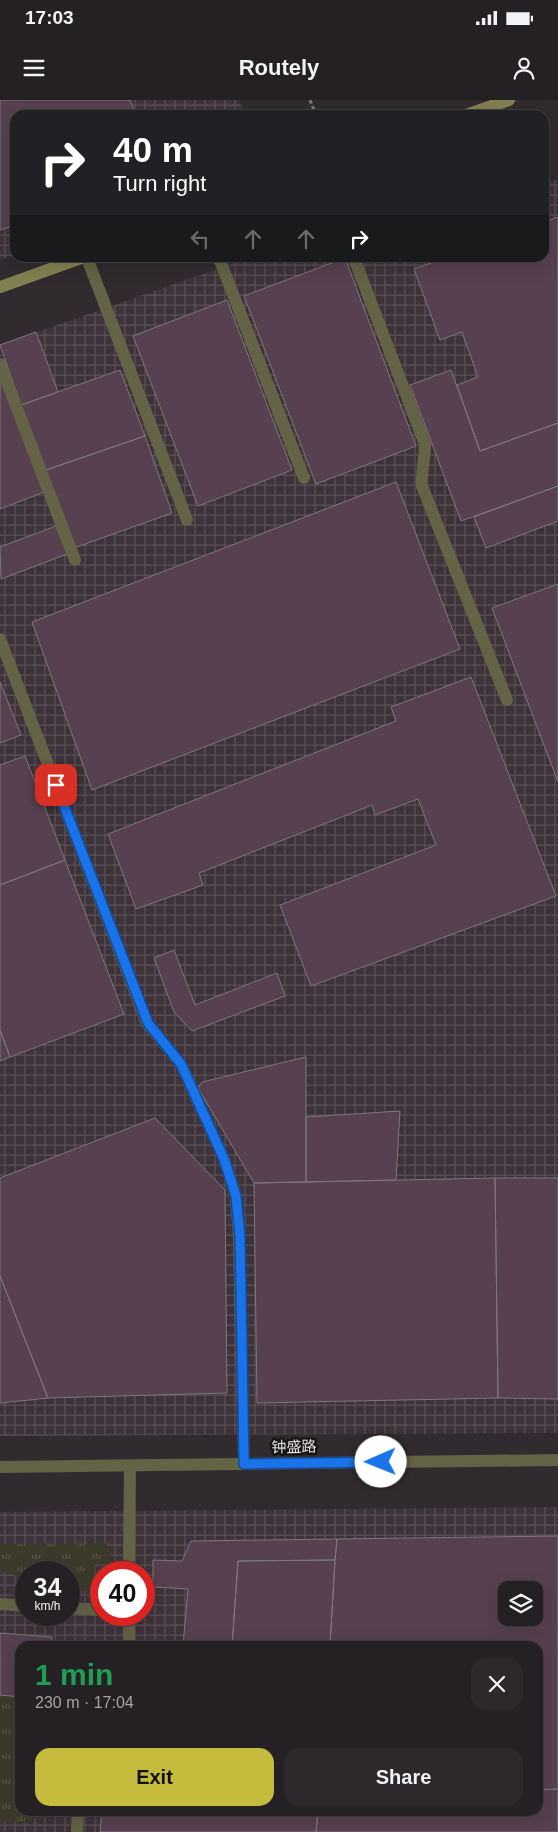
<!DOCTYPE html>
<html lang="en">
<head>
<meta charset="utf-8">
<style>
  :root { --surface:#252023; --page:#2d282b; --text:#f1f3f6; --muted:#a3a3a6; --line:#423e41; --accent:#c5bc3d }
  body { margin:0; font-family:Helvetica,"Noto Sans SC",sans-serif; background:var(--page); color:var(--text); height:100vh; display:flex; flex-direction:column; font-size:19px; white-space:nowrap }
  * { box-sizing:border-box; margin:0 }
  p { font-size:16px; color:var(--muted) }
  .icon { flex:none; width:28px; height:28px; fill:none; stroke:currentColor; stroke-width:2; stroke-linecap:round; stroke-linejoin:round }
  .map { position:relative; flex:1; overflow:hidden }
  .details { position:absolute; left:15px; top:1541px; width:528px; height:175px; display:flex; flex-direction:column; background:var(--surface); border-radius:15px; box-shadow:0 5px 20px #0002,0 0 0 1px var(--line) }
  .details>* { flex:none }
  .top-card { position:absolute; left:10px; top:10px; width:539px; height:152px; border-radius:15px; box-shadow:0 5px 20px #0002,0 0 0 1px var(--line); background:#202124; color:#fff; overflow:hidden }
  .controls { position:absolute; left:498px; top:1481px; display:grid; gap:10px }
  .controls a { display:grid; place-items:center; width:45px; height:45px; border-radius:10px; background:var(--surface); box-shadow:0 5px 20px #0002,0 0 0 1px var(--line); font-size:25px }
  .speed { position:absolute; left:15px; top:1461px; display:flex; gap:10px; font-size:25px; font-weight:700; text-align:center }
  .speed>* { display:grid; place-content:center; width:65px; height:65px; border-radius:50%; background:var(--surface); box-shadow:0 5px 20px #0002,0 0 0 1px var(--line); line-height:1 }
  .speed small { font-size:12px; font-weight:400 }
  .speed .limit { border:8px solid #d22; background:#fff; color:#111 }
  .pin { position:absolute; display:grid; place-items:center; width:42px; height:42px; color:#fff; margin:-21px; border-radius:10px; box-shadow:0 2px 8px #0006 }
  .me { position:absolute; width:55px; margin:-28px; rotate:269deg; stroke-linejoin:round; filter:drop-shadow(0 0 4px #0008) }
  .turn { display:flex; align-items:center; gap:18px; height:105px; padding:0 20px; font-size:22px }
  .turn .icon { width:65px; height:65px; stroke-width:2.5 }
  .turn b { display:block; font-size:35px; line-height:42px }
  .lanes { display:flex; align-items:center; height:48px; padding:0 20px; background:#0003; justify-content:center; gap:25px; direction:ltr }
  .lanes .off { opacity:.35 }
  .round { display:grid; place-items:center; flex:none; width:52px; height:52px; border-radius:15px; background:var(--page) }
  .overview { display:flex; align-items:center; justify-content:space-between; height:85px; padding:0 20px }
  h1 { font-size:30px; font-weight:700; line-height:38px; color:#1e9e55 }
  .cta { display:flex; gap:10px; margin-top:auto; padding:10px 20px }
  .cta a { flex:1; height:58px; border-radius:15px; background:var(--accent); color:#111; font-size:20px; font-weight:700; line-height:58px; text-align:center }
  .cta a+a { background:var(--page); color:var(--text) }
  .status { display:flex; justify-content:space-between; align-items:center; height:35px; padding:0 25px; background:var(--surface); direction:ltr }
  .status svg { height:14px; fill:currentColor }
  header { display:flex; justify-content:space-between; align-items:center; height:65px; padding:0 20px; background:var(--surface); font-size:22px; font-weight:700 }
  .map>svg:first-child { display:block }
  .industrial { fill:url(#industrial-grid); fill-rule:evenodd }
  .grass { fill:url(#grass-tufts) }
  .building { fill:#574050; stroke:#7e777c; fill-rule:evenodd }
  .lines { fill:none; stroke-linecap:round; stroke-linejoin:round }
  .path { stroke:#7a7578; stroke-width:3; stroke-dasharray:4 2.5; stroke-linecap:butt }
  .service { stroke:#646345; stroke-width:12 }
  .minor { stroke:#646345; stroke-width:12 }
  .tertiary { stroke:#646345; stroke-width:12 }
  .secondary { stroke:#838050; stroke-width:12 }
  .route-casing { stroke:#114b97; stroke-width:12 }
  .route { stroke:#1a73e8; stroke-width:9 }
  .labels { text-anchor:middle; stroke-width:5; stroke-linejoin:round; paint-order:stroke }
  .street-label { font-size:15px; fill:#e1dddf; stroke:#171516 }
</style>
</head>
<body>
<div class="status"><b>17:03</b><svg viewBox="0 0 49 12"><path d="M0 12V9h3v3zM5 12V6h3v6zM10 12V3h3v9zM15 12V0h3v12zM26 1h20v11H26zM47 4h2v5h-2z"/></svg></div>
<header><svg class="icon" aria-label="menu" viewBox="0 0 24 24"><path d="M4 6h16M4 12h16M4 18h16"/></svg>Routely<svg class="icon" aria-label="person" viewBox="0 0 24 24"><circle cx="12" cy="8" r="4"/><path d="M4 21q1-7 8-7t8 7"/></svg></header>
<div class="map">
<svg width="558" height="1732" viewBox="0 0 558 1732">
  <defs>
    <pattern id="industrial-grid" width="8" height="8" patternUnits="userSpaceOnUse" patternTransform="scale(1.25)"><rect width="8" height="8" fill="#3e333a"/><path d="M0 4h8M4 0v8" fill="none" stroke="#5a5056"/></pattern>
    <pattern id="grass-tufts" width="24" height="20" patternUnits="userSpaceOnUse" patternTransform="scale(1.25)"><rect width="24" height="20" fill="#3c3b2b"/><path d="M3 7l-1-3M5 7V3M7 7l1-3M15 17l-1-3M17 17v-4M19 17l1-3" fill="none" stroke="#585749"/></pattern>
  </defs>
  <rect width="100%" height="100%" fill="#312b2f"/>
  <!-- industrial -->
  <path class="industrial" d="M0 0H239L245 15H15V155L0 160Z
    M558 79V1333L0 1336V245L249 158H544V84Z
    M558 1407V1732H0V1412ZM26 1472H69V1515H26ZM101 1472H144V1515H101ZM506 1490H534V1518H506ZM20 1546H538V1711H20Z"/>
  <!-- grass -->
  <path class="grass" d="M110 1443 111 1464H95L93 1485 81 1495H69V1472H26V1480L0 1470V1444Z
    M0 1595 20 1597V1711H49L25 1723 0 1720Z"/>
  <!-- building -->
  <path class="building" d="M0 0H130L136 15H15V125L0 130Z
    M558 117V323L480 351 457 285 478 277 462 232 440 240 414 169 445 158H544V122Z
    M345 158 416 346 316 384 244 196Z
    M227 200 292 370 198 406 133 236Z
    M36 232 58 292 21 305 0 245Z
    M120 270 145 336 46 370 21 305Z
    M451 270 480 351 558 323V386L461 421 410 285Z
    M0 274 44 392 0 409Z
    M145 336 172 413 74 448 46 370Z
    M396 382 460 549 92 690 32 522Z
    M558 386V421L486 448 474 417Z
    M56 426 67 454 1 479 0 447Z
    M558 484V682L492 508Z
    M471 577 556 796 311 886 280 805 436 745 418 699 375 715 372 705 199 773 203 785 136 809 108 734 396 621 391 607Z
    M0 582 21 635 0 643Z
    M25 656 65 760 0 785V665Z
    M65 760 124 914 10 957 0 930V785Z
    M174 850 195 905 277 873 285 896 192 931 174 912 154 858Z
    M0 930 10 957 0 961Z
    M306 957V1082L254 1083 198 988 202 982Z
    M400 1011 396 1080 306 1082V1017Z
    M155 1018 225 1090 227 1293 48 1298 0 1176V1078Z
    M495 1078 498 1298 257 1303 254 1083Z
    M495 1078H558V1299L498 1298Z
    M0 1176 48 1298 0 1303Z
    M558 1436V1689L538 1690V1546H330L335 1460 337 1439ZM506 1490H534V1518H506Z
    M337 1439 335 1460 238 1461 232 1546H183L188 1489 153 1487V1460L182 1461 191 1441Z
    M335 1460 330 1546H232L238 1461Z
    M0 1533 52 1537 51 1546H20V1597L0 1595Z
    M558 1689V1732H316L318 1711H538V1690Z
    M102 1711H318L316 1732H100Z"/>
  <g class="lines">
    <!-- path -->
    <path class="path" d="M310 0 316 15"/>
    <!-- service -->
    <path class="service" d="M87 158 187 420
      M219 158 304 378
      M354 158 425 344C425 359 421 372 422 386L507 600
      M0 264 75 460
      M129 1472 130 1366
      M0 1504 26 1506
      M69 1508 101 1510
      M129 1546V1515
      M77 1732 78 1711"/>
    <!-- minor -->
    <path class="minor" d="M0 539 147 923 181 964 224 1059 236 1096 239 1137 244 1364"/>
    <!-- tertiary -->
    <path class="tertiary" d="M0 1367 558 1360"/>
    <!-- secondary -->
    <path class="secondary" d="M466 15 509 0
      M0 187 81 158"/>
  </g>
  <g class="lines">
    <defs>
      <path id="route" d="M56 685 148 923 181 964 224 1059 236 1096 240 1137 244 1364 381 1362"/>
    </defs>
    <!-- route casing -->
    <use href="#route" class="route-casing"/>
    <!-- route -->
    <use href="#route" class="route"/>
  </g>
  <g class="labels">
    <!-- street labels -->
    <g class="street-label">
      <text transform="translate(294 1347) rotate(-1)" y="5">钟盛路</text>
    </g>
  </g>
</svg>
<div class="controls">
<a><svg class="icon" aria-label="layers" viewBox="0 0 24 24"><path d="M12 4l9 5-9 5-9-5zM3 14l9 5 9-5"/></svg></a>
</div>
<div class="speed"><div>34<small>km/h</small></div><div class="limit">40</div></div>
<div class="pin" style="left:56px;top:685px;background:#d93025"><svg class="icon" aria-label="arrive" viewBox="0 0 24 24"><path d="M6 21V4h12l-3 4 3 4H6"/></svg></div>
<svg class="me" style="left:381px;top:1362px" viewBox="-20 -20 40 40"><circle r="19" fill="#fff"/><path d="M0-13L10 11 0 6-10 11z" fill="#1a73e8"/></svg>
<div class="top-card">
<div class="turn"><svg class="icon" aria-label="right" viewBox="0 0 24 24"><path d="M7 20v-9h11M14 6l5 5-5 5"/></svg><div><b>40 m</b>Turn right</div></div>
<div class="lanes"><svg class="icon off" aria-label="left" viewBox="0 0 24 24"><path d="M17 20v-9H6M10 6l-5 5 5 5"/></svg><svg class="icon off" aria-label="ahead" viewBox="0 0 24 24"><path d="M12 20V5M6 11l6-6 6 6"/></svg><svg class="icon off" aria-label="ahead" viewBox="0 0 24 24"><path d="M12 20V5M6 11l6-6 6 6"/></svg><svg class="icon" aria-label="right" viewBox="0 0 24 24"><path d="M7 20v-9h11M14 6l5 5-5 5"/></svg></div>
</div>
<section class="details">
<div class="overview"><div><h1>1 min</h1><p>230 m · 17:04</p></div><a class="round"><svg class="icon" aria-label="close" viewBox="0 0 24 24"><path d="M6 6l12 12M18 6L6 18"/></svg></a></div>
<div class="cta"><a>Exit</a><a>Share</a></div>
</section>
</div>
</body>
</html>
